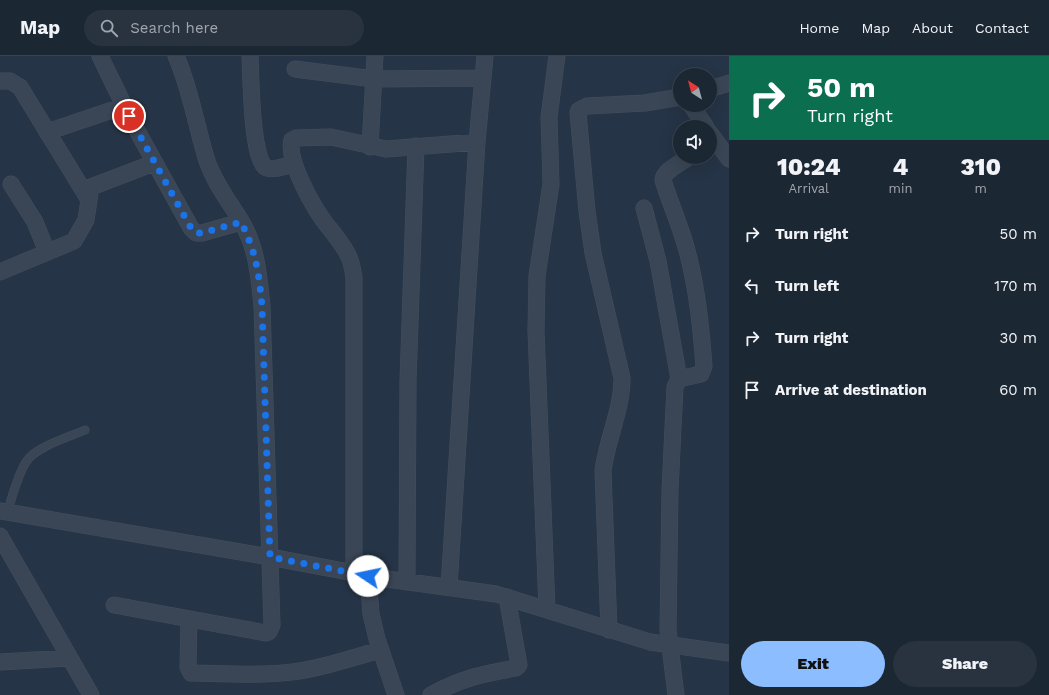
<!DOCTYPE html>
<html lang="en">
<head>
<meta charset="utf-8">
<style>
  :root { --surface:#1c2734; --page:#293340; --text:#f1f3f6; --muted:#a0a5ac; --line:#3a444f; --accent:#8bbdff }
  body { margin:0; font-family:"Work Sans",sans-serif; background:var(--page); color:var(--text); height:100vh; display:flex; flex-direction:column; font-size:15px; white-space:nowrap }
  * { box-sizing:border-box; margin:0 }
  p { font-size:13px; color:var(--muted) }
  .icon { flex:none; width:22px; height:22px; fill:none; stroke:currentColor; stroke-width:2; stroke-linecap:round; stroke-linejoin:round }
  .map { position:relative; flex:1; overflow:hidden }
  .sheet { display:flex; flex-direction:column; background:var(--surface); width:320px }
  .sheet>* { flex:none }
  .guide { background:#0b6e4f; color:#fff; overflow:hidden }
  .needle { width:26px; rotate:324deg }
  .controls { position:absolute; left:673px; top:12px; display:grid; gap:8px }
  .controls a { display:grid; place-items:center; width:44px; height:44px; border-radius:50%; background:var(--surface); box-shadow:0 4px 16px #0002,0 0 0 1px var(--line); font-size:20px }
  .pin { position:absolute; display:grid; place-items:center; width:34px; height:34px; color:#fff; margin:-17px; border:2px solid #fff; border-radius:50%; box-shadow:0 1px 4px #0007 }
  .me { position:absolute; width:44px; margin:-22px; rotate:281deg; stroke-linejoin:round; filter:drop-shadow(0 0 3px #0008) }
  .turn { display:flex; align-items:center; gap:14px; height:84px; padding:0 12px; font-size:18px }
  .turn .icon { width:52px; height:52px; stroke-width:2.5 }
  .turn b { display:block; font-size:28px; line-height:34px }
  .eta { display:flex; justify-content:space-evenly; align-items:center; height:68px; text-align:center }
  .eta b { font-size:24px; font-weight:800; line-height:28px }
  .action { display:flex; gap:8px; margin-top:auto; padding:8px 12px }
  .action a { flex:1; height:46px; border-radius:24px; background:var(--accent); color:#111; font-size:16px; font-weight:800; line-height:46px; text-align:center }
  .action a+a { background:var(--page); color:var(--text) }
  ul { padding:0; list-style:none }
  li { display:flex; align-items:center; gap:12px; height:52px; padding:0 12px }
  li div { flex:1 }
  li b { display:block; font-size:15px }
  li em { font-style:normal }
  header { display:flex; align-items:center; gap:24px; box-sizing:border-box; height:56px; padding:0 20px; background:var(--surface); border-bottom:1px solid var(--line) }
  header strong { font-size:19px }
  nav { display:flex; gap:22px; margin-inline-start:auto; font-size:14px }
  .search { width:280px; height:36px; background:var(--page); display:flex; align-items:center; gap:10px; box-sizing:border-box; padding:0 14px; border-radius:22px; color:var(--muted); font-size:15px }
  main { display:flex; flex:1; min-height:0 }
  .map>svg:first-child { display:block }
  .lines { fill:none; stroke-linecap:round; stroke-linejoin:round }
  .service-casing { stroke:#434f5e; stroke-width:9 }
  .minor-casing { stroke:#434f5e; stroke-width:17 }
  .service { stroke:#3a4655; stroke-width:8 }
  .minor { stroke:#3a4655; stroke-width:16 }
  .route { stroke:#1a73e8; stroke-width:7; stroke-dasharray:0 12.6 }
</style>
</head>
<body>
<header>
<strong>Map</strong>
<div class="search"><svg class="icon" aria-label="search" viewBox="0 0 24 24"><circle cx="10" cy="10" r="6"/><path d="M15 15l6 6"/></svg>Search here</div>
<nav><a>Home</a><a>Map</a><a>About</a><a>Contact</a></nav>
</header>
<main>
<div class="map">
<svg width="729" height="639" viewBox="0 0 729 639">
  <rect width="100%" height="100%" fill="#253446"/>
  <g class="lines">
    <defs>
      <path id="service" d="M7 456C13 440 17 420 26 406 35 391 69 381 85 374"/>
      <path id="minor" d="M100 0 129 60 191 172 196 177H202L241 166
        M250 0C251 17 251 107 267 112 273 115 287 109 294 108
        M295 13 374 23 483 22
        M0 25H10L20 31 89 144
        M710 33 729 27
        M691 49 706 71
        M47 76 124 50
        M710 77 729 103
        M370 91 375 0
        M11 128 35 166 47 196
        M644 152 658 205 679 323
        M0 216 74 185 86 164 91 131 154 107
        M0 455 270 501 380 522 496 538 650 586 729 597
        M0 480 91 639
        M354 518V222C353 215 352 208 349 201 343 187 330 174 321 161 311 146 286 102 292 84L296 82 331 81 386 93 477 86
        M368 520 371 558 377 583 396 639
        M407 526 408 325 416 90
        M449 531 477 86 485 0
        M114 549 266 577 269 576 272 569 262 250C259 221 257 191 241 165 229 145 215 128 207 105 196 70 191 34 176 0
        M547 553 536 275 537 220 551 128 549 61 557 0
        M189 563 188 611 191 617H195C235 618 276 621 315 612 337 607 359 600 380 594
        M609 574 603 415C607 383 622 354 622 322L593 197 587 155 578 57 579 54 587 50 645 47 680 41
        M0 606 69 602
        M431 639C462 622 482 618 516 612L519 609 507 541
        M676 639 668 574 670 434 675 331 679 323 701 318 704 310C701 271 697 230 686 191 680 169 670 147 663 124 664 114 681 107 689 101"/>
    </defs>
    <!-- service casing -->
    <use href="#service" class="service-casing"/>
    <!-- minor casing -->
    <use href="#minor" class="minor-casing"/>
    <!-- service -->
    <use href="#service" class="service"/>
    <!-- minor -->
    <use href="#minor" class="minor"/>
  </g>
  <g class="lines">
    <!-- route -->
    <path class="route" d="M129 60 191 172 196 177H202L241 166C256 196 259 217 262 250L270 501 368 520"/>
  </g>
</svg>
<div class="controls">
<a><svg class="needle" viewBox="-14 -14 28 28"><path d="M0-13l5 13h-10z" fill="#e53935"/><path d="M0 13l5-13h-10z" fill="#a0a5ac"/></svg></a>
<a><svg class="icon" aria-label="sound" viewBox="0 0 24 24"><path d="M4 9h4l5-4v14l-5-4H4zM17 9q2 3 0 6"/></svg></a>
</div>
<div class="pin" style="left:129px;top:60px;background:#d93025"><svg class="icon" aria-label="arrive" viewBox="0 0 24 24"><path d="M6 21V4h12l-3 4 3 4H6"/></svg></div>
<svg class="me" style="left:368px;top:520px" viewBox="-20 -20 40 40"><circle r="19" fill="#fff"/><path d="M0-13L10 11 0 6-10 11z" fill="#1a73e8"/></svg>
</div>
<section class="sheet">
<div class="guide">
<div class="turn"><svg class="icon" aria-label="right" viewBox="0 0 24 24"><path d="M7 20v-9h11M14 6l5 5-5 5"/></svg><div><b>50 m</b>Turn right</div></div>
</div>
<div class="eta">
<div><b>10:24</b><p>Arrival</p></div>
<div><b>4</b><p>min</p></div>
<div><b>310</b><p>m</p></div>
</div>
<ul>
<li><svg class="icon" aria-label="right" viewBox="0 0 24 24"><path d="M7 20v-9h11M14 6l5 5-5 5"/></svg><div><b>Turn right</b></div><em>50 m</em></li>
<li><svg class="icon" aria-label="left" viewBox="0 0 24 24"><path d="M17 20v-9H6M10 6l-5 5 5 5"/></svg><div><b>Turn left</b></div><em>170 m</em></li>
<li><svg class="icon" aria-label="right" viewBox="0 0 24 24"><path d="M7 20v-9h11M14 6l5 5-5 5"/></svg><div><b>Turn right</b></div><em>30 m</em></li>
<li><svg class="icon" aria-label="arrive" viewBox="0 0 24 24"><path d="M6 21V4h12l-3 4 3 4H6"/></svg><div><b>Arrive at destination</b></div><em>60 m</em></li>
</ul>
<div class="action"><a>Exit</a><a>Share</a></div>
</section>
</main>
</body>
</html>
